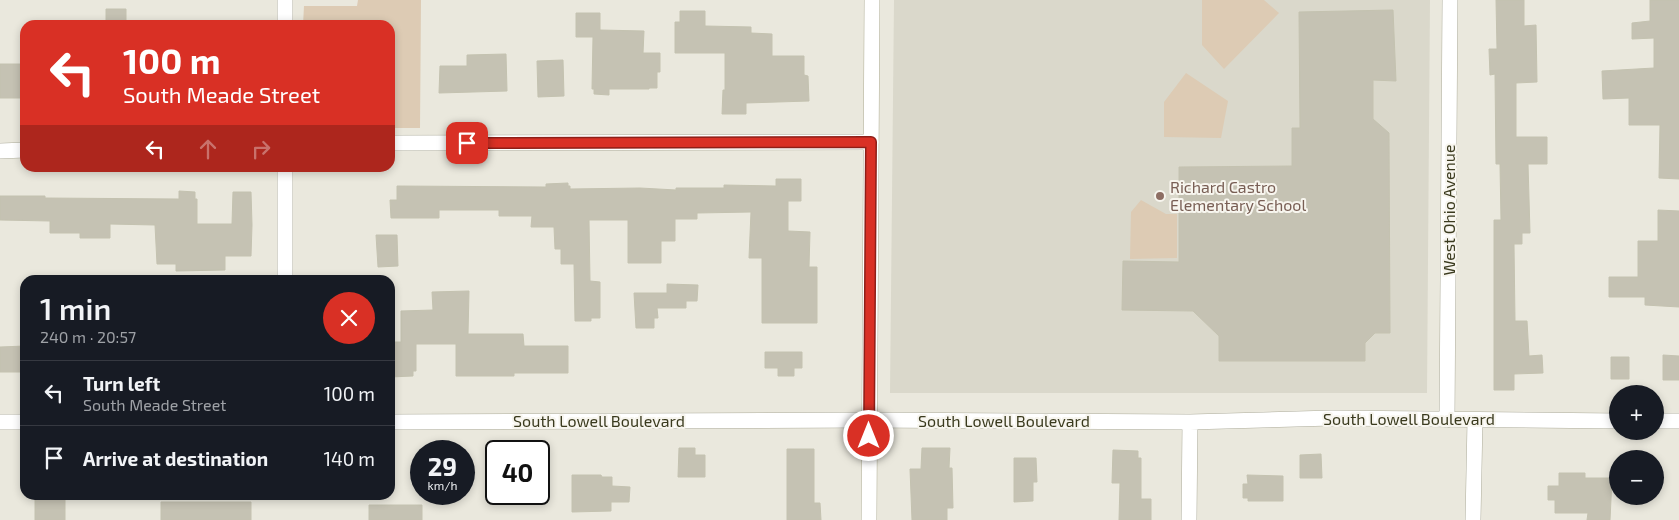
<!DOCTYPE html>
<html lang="en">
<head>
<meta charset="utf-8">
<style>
  :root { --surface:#171b24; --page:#20242c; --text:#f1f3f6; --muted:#9ea1a6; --line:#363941 }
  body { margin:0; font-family:"Exo 2",sans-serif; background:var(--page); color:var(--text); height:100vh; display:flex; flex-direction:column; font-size:19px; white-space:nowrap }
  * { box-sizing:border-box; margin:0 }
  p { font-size:16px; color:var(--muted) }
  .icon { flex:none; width:28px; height:28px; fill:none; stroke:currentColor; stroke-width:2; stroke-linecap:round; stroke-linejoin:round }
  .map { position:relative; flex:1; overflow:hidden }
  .side { position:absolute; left:20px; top:275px; width:375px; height:225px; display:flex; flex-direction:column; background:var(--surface); border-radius:15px; box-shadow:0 2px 8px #0003 }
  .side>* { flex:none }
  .top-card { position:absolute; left:20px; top:20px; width:375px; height:152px; border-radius:15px; box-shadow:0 2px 8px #0003; background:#d93025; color:#fff; overflow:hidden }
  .fabs { position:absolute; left:1609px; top:385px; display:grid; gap:10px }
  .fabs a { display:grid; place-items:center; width:55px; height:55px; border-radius:50%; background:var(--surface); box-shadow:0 2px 8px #0003; font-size:25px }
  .speed { position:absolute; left:410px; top:440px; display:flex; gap:10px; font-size:25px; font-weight:700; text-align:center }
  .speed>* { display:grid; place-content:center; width:65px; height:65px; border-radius:50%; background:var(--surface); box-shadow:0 2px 8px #0003; line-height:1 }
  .speed small { font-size:12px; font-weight:400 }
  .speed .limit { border:2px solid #111; border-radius:8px; background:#fff; color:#111 }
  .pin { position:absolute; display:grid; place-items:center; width:42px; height:42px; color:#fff; margin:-21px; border-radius:10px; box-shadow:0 2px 8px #0006 }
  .me { position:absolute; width:55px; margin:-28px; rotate:0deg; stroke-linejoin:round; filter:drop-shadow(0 0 4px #0008) }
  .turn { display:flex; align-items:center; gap:18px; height:105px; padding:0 20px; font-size:22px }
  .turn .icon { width:65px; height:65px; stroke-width:2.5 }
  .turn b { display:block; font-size:35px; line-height:42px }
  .lanes { display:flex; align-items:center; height:48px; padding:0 20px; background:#0003; justify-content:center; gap:25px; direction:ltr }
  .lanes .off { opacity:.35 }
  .round { display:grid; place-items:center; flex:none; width:52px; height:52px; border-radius:26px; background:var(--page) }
  .head { display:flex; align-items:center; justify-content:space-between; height:85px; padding:0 20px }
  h1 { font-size:30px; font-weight:600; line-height:38px }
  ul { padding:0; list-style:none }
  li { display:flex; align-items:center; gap:15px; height:65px; padding:0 20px; border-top:1px solid var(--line) }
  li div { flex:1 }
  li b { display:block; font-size:19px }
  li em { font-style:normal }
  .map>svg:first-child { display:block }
  .built { fill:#dad8cb }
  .green { fill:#ddcbb4 }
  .building { fill:#c5c2b3; stroke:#c4c2b0 }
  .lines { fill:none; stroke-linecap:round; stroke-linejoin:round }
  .street-casing { stroke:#aead9c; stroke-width:16 }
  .secondary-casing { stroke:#aeac93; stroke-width:16 }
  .street { stroke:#fff; stroke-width:15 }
  .secondary { stroke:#fff; stroke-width:15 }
  .route-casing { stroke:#8d1f18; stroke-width:12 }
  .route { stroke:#d93025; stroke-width:9 }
  .education-dot { fill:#8d6e63; stroke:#f7f5ee; stroke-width:2 }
  .labels { text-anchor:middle; stroke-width:4; stroke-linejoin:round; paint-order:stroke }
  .education-label { font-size:16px; fill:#785e54; stroke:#f7f5ee; text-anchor:start }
  .street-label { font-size:16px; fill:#3a3a1e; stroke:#f7f5ee }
</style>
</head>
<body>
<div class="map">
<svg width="1679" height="520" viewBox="0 0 1679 520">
  <rect width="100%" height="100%" fill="#eae8dd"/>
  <!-- built -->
  <path class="built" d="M894 0H1430L1427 393H890Z"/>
  <!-- green -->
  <path class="green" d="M358 0H421L420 128H390V25H303L304 6H357Z
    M1202 0H1264L1279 13 1224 69 1202 45Z
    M1186 73 1228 101 1221 138 1164 137V102Z
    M1141 200 1166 214H1177V258L1130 259 1131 212Z"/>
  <!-- building -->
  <path class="building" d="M1496 0H1524V26L1536 25 1537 82 1516 83V137H1547V164H1528L1530 233H1522V244H1514L1515 321H1527L1529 356 1542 355 1543 373 1514 374V390H1494V220H1501L1500 164H1496L1495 74 1490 75 1489 49H1497Z
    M1650 0H1679V179L1659 178 1660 125H1629V98L1603 99 1602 71 1654 68V38L1632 39V23L1650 21Z
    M106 9H126V25H106Z
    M1393 10 1396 81 1373 80V119L1389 133 1390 333H1375L1365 343V361H1219V336L1193 311 1122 310 1123 261 1179 262V167L1292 166V128H1300L1299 12Z
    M680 11H705V26L751 27V33L772 34V56H804V75L808 76 809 101 746 103V114H722L723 90H725V53H675V22H680Z
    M576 13H600V30L644 31 643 53H660V72H657V88H649V89H609V95L594 94V89H592L593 37H576Z
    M506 54 507 91 439 93 440 66H467V55Z
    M563 60 564 96 538 97 537 61Z
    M0 64H21L25 74V98H0Z
    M776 179H801V201H788V231L810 232 809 267H817V323H762V258H749L751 212 697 213V219H675V241H661V263H628V220H589L590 281 600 282V318H591V321H575L574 264H561V249H555L554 227H531L532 216H499V210H439V218H391L390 200H397V186L546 187V184L568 183V186H570V189L640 188 676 190V188H724V185L776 186Z
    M179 191 195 192V199H197V224H232L233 192H251L252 225 251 256H225V270L176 271V264H157L155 225 110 224V238H80V233H50V221L0 220V196H45V198L177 199H179Z
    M1658 210 1679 211V307L1645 305V297H1609V277H1638V241H1658Z
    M376 235H397L398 266 378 267Z
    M667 284 698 285 697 301H686V308H657L658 318H654V328H636L634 293H667Z
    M469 291 468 334H523L524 346H568V373H514V376H456V344H416V371H413V376L390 377V342H401V311L433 310 432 292Z
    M25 346V372H0V347Z
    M765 352H802V368H794V376H778V368H765Z
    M1663 355 1679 356V380H1663Z
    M1611 357H1629V379H1611Z
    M679 448H695V455H705V477H678Z
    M922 448H950L949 468H952L953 508H947V520H912L910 469H921Z
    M787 449H814V503H820L821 520H787Z
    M1113 450 1138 451V458H1141V499H1151V520H1119L1120 483H1112Z
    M1321 454 1322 478H1300V455Z
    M1014 458H1036L1037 482H1033V501L1014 502Z
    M1559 473H1585V478H1612L1610 520H1587L1588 513H1555V500H1548V486H1559Z
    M572 475H601L602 477H612V486L630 487 629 502H611V511L572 512Z
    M1247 475 1283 476V501H1248V498H1243V484H1248Z
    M35 495H65V520H35Z
    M161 502H251V520H161Z
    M369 505H422V520H369Z"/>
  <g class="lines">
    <defs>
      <path id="street" d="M285 25V0
        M390 143 871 142
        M0 151 25 150
        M285 168V280
        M1447 420 1450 0
        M1655 421H1679
        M0 422H25
        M390 422 869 420 1190 422 1332 418 1618 421
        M1189 520 1190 422
        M1473 520 1475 420"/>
      <path id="secondary" d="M869 520 872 0"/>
    </defs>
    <!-- street casing -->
    <use href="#street" class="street-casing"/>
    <!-- secondary casing -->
    <use href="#secondary" class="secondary-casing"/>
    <!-- street -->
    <use href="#street" class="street"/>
    <!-- secondary -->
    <use href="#secondary" class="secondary"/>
  </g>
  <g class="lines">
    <defs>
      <path id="route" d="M467 143 871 142 869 436"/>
    </defs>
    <!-- route casing -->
    <use href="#route" class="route-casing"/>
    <!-- route -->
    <use href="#route" class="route"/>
  </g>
  <!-- markers -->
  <circle class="education-dot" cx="1160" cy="196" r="5"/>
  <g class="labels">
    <!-- education labels -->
    <g class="education-label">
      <text x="1170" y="193">Richard Castro<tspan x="1170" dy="18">Elementary School</tspan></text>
    </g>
    <!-- street labels -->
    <g class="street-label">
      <text transform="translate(1449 210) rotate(-90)" y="6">West Ohio Avenue</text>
      <text x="1409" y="425">South Lowell Boulevard</text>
      <text x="599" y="427">South Lowell Boulevard</text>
      <text x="1004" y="427">South Lowell Boulevard</text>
    </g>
  </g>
</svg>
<div class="fabs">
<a>+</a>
<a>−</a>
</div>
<div class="speed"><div>29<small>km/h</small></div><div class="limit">40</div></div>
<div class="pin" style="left:467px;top:143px;background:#d93025"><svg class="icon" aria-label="arrive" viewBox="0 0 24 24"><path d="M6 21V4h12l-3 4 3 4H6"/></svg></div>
<svg class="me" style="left:869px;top:436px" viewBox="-20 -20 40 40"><circle r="17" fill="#d93025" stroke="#fff" stroke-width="3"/><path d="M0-11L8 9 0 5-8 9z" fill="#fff"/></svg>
<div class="top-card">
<div class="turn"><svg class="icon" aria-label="left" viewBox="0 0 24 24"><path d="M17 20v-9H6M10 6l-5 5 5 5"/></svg><div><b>100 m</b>South Meade Street</div></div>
<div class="lanes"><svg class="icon" aria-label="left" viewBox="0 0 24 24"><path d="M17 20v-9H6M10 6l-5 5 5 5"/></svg><svg class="icon off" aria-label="ahead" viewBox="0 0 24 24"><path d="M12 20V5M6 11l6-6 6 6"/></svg><svg class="icon off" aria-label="right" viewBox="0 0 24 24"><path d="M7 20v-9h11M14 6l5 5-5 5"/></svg></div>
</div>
<section class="side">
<div class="head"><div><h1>1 min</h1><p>240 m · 20:57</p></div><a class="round" style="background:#d93025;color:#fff"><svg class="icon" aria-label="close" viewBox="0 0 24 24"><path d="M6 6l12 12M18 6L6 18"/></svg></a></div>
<ul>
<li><svg class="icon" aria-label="left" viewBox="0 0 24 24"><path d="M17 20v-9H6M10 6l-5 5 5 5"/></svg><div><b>Turn left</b><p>South Meade Street</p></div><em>100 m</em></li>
<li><svg class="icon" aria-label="arrive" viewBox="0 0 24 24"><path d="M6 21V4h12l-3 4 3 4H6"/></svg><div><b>Arrive at destination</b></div><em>140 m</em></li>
</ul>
</section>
</div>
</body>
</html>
